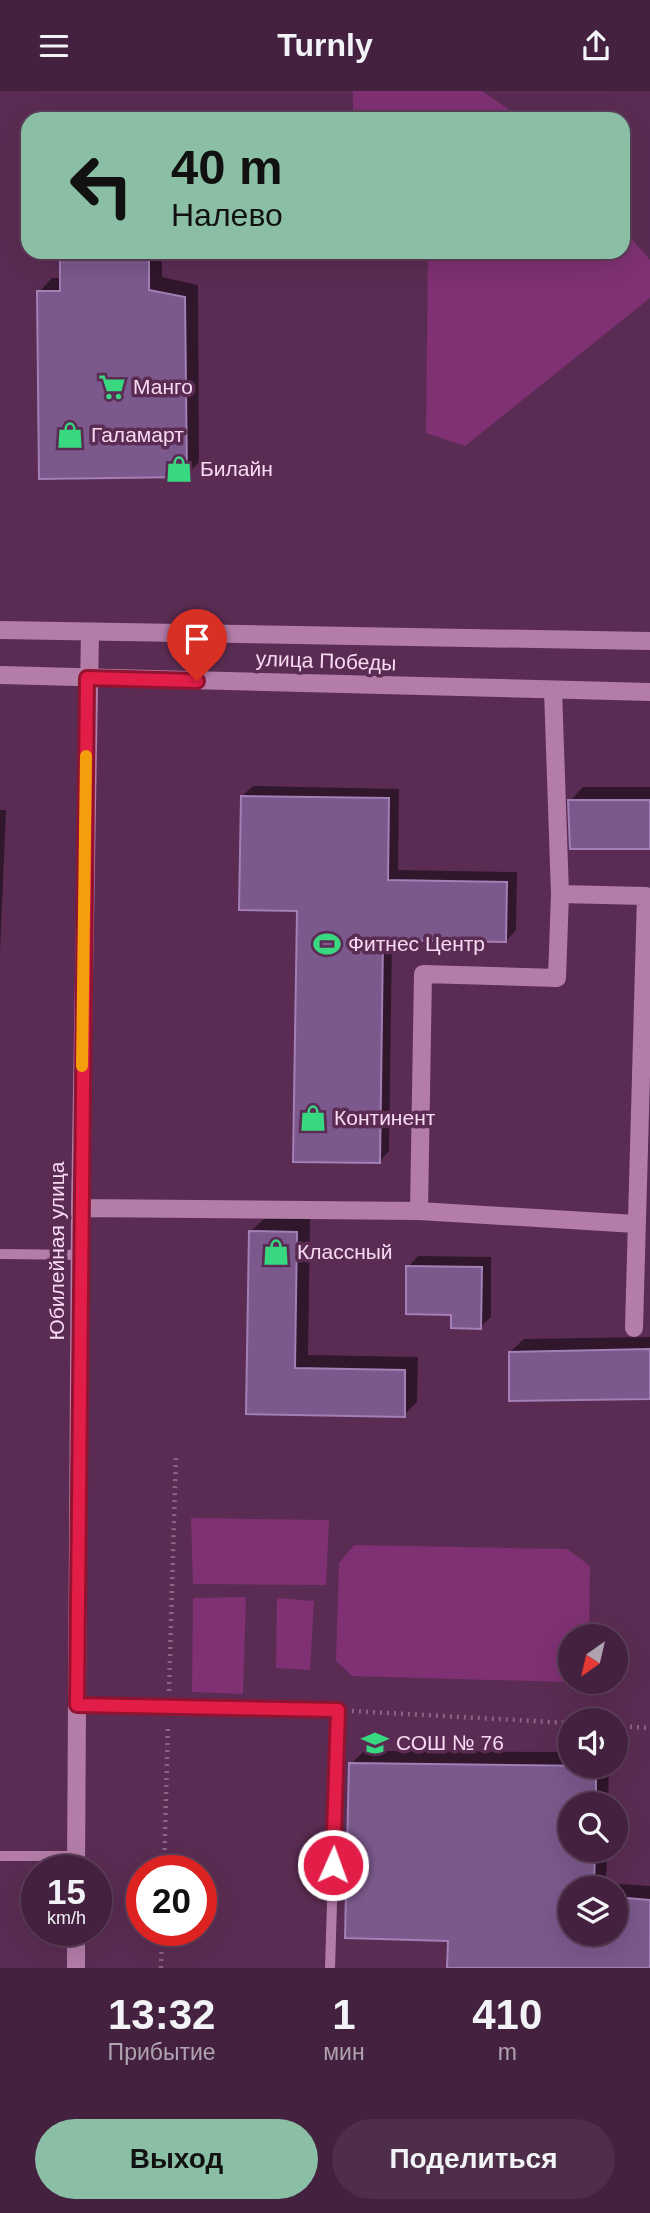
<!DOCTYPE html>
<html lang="ru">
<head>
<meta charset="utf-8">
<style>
  :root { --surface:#44213e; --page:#4e2e49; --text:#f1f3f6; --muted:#afa3b0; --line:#5c3e58; --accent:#8abfa5 }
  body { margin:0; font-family:Arial,sans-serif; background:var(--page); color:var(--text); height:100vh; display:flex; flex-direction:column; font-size:26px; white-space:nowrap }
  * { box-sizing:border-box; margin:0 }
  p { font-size:23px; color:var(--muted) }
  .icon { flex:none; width:38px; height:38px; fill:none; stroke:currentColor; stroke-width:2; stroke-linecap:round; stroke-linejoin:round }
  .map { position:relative; height:1877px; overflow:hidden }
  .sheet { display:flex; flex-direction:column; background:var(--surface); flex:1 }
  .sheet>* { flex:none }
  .banner { position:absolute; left:21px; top:21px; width:609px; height:147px; border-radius:21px; box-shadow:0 7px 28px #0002,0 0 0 2px var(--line); background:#8abfa5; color:#111; overflow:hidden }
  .needle { width:46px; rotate:214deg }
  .tools { position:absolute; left:558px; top:1533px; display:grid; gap:14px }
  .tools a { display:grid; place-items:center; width:70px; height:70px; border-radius:50%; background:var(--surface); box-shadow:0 7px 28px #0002,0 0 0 2px var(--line); font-size:35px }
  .speed { position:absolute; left:21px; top:1764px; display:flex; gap:14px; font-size:35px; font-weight:700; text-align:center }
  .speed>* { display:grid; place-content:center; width:91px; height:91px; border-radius:50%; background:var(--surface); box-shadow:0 7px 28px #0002,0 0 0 2px var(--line); line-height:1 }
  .speed small { font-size:18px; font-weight:400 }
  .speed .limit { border:10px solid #d22; background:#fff; color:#111 }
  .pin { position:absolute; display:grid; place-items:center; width:60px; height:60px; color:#fff; margin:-72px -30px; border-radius:50% 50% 50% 0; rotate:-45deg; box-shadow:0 0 7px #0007 }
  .pin .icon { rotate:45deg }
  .me { position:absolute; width:77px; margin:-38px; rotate:2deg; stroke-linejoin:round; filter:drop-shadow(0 0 5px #0008) }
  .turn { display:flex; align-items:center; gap:24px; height:147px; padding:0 35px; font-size:32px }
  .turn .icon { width:91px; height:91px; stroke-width:2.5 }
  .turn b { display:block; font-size:49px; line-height:60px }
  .eta { display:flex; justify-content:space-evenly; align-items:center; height:119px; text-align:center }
  .eta b { font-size:42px; font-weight:800; line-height:49px }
  .primary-button { display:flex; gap:14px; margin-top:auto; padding:14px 35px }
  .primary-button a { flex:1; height:80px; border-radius:42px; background:var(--accent); color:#111; font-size:28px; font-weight:800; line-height:80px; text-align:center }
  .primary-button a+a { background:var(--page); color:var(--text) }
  header { display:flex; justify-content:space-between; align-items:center; height:91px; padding:0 35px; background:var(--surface); font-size:32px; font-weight:800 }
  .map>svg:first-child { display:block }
  .green { fill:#7f3173 }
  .shadow { fill:#0007; fill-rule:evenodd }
  .building { fill:#7b598c; stroke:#a27fb5; stroke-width:2 }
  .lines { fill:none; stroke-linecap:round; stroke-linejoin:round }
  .path { stroke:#8d6385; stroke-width:4.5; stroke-dasharray:2 5; stroke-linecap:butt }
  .lane { stroke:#b37da8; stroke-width:10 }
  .street { stroke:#b37da8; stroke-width:18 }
  .secondary { stroke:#b37da8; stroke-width:18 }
  .route-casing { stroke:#92132f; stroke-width:18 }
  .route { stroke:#e11d48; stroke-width:12 }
  .slow { stroke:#f59e0b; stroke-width:12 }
  .labels { text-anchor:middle; stroke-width:7; stroke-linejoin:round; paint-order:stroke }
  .poi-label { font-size:21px; fill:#f8daf1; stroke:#5b2c53; text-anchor:start }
  .street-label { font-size:21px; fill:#f8daf1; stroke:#5b2c53 }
</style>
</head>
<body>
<header><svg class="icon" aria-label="menu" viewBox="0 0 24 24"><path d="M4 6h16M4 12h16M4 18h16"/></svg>Turnly<svg class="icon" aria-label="share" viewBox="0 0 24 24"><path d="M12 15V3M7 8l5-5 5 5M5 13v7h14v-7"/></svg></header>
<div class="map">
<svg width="650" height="1877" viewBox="0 0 650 1877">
  <rect width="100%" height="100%" fill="#5b2c53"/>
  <!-- green -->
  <path class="green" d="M353 0H482L522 28H353Z
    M623 138 650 169V207L465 355 426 342 428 161H623Z
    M191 1427 329 1429 326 1494 193 1493Z
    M354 1454 567 1458 590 1475 589 1545H570V1589L568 1591 352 1585 336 1570 339 1472Z
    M246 1506 243 1603 192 1601 193 1507Z
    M277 1507 314 1510 310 1579 276 1577Z"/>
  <!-- shadow -->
  <path class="shadow" d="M63 161H162V186L198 194 199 371 186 385 39 201 52 187H62Z
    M253 695 399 698 398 779 517 781 516 839 506 850 392 847 389 1060 379 1071 298 818 242 705Z
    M583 696H650V756L570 710Z
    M0 719H6L0 862Z
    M264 1128H310L308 1264 418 1266 417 1311 404 1324 247 1321 250 1141Z
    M418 1165 491 1166V1226L480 1236 453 1222 408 1176Z
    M650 1246V1306L510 1261 524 1248Z
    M364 1660 570 1661V1675H609L608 1713H570V1759H607L606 1792 650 1795V1877H449L450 1848 351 1673ZM570 1797H616V1843H570Z"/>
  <!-- building -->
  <path class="building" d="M149 161V199L185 206 187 386 39 388 37 200H60V162Z
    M241 705 389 707 388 789 507 791 506 851 383 849 380 1072 293 1071 297 820 239 819Z
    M568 709H650V758H570Z
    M249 1140 297 1141 295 1277 405 1279V1326L246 1323Z
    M406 1175 482 1176 481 1238 451 1237V1224L406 1223Z
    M650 1258V1308L509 1310V1261Z
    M349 1672 596 1675V1713H570V1759H595L594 1797H570V1843H616V1806L650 1809V1877H447L448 1850 345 1847Z"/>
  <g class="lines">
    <!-- path -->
    <path class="path" d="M169 1600 176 1363
      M352 1620 570 1632
      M616 1635 650 1637
      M164 1780 168 1633
      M161 1877 162 1839"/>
    <!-- lane -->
    <path class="lane" d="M0 1163 85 1164
      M77 1614 338 1619 330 1877
      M0 1765H76"/>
    <!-- street -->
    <path class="street" d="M553 599 560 803
      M80 1117 419 1120 636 1133
      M419 1120 423 883 557 887 560 803 646 805 634 1237
      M76 1780 80 1117 90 541
      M76 1877V1839"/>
    <!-- secondary -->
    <path class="secondary" d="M0 539 650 550
      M0 584 650 601"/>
  </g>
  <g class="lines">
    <defs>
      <path id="route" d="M197 590 87 587 77 1614 338 1619 333 1774"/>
    </defs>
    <!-- route casing -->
    <use href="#route" class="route-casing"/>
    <!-- route -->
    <use href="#route" class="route"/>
    <!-- slow -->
    <path class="slow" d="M82 975 86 665"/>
  </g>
  <!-- icons -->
  <defs>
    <symbol id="supermarket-bare" viewBox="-9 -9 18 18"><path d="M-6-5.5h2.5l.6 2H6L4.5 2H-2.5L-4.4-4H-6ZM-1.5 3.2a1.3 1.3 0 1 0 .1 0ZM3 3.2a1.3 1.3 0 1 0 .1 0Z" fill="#37d880" stroke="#5b2c53" stroke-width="2.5" paint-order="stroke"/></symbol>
    <symbol id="shop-bare" viewBox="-9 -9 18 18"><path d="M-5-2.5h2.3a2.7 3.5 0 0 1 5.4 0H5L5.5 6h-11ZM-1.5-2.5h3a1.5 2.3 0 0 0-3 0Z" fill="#37d880" stroke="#5b2c53" stroke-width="2.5" paint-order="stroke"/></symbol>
    <symbol id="stadium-bare" viewBox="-9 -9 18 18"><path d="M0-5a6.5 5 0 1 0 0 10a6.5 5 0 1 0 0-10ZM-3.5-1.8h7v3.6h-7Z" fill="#37d880" stroke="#5b2c53" stroke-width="2.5" paint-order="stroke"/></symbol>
    <symbol id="school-bare" viewBox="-9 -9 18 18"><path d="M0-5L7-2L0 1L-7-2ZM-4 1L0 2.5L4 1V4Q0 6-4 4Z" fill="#37d880" stroke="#5b2c53" stroke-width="2.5" paint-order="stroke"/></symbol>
  </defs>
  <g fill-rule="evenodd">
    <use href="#supermarket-bare" x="93" y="277" width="38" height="38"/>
    <use href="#shop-bare" x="51" y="325" width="38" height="38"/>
    <use href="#shop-bare" x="160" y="359" width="38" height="38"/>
    <use href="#stadium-bare" x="308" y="834" width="38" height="38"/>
    <use href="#shop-bare" x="294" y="1008" width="38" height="38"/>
    <use href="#shop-bare" x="257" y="1142" width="38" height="38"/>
    <use href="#school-bare" x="356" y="1633" width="38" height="38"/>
  </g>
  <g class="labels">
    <!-- poi labels -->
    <g class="poi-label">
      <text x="133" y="303">Манго</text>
      <text x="91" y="351">Галамарт</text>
      <text x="200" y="385">Билайн</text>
      <text x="348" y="860">Фитнес Центр</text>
      <text x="334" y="1034">Континент</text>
      <text x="297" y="1168">Классный</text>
      <text x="396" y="1659">СОШ № 76</text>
    </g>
    <!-- street labels -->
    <g class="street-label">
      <text transform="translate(326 570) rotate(2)" y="7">улица Победы</text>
      <text transform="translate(57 1160) rotate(-90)" y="7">Юбилейная улица</text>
    </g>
  </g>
</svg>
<div class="tools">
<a><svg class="needle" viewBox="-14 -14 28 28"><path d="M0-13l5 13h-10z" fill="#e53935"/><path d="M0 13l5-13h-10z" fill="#afa3b0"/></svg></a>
<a><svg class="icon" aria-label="sound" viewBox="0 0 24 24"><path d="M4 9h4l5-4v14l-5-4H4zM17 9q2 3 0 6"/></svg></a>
<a><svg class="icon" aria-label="search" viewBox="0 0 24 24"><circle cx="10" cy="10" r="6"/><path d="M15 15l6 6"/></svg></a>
<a><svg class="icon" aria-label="layers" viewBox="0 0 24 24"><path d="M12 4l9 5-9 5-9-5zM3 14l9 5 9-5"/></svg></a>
</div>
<div class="speed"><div>15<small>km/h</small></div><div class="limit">20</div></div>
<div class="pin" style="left:197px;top:590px;background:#d93025"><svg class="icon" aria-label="arrive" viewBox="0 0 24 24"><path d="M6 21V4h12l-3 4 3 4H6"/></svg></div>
<svg class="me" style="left:333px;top:1774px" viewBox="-20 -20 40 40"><circle r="17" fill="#e11d48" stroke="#fff" stroke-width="3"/><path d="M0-11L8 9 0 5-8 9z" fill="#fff"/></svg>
<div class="banner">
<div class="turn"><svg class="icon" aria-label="left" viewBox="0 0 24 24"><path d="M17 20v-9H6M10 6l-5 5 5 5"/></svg><div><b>40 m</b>Налево</div></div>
</div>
</div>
<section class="sheet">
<div class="eta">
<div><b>13:32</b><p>Прибытие</p></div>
<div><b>1</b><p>мин</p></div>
<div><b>410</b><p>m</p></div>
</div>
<div class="primary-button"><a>Выход</a><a>Поделиться</a></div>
</section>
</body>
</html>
